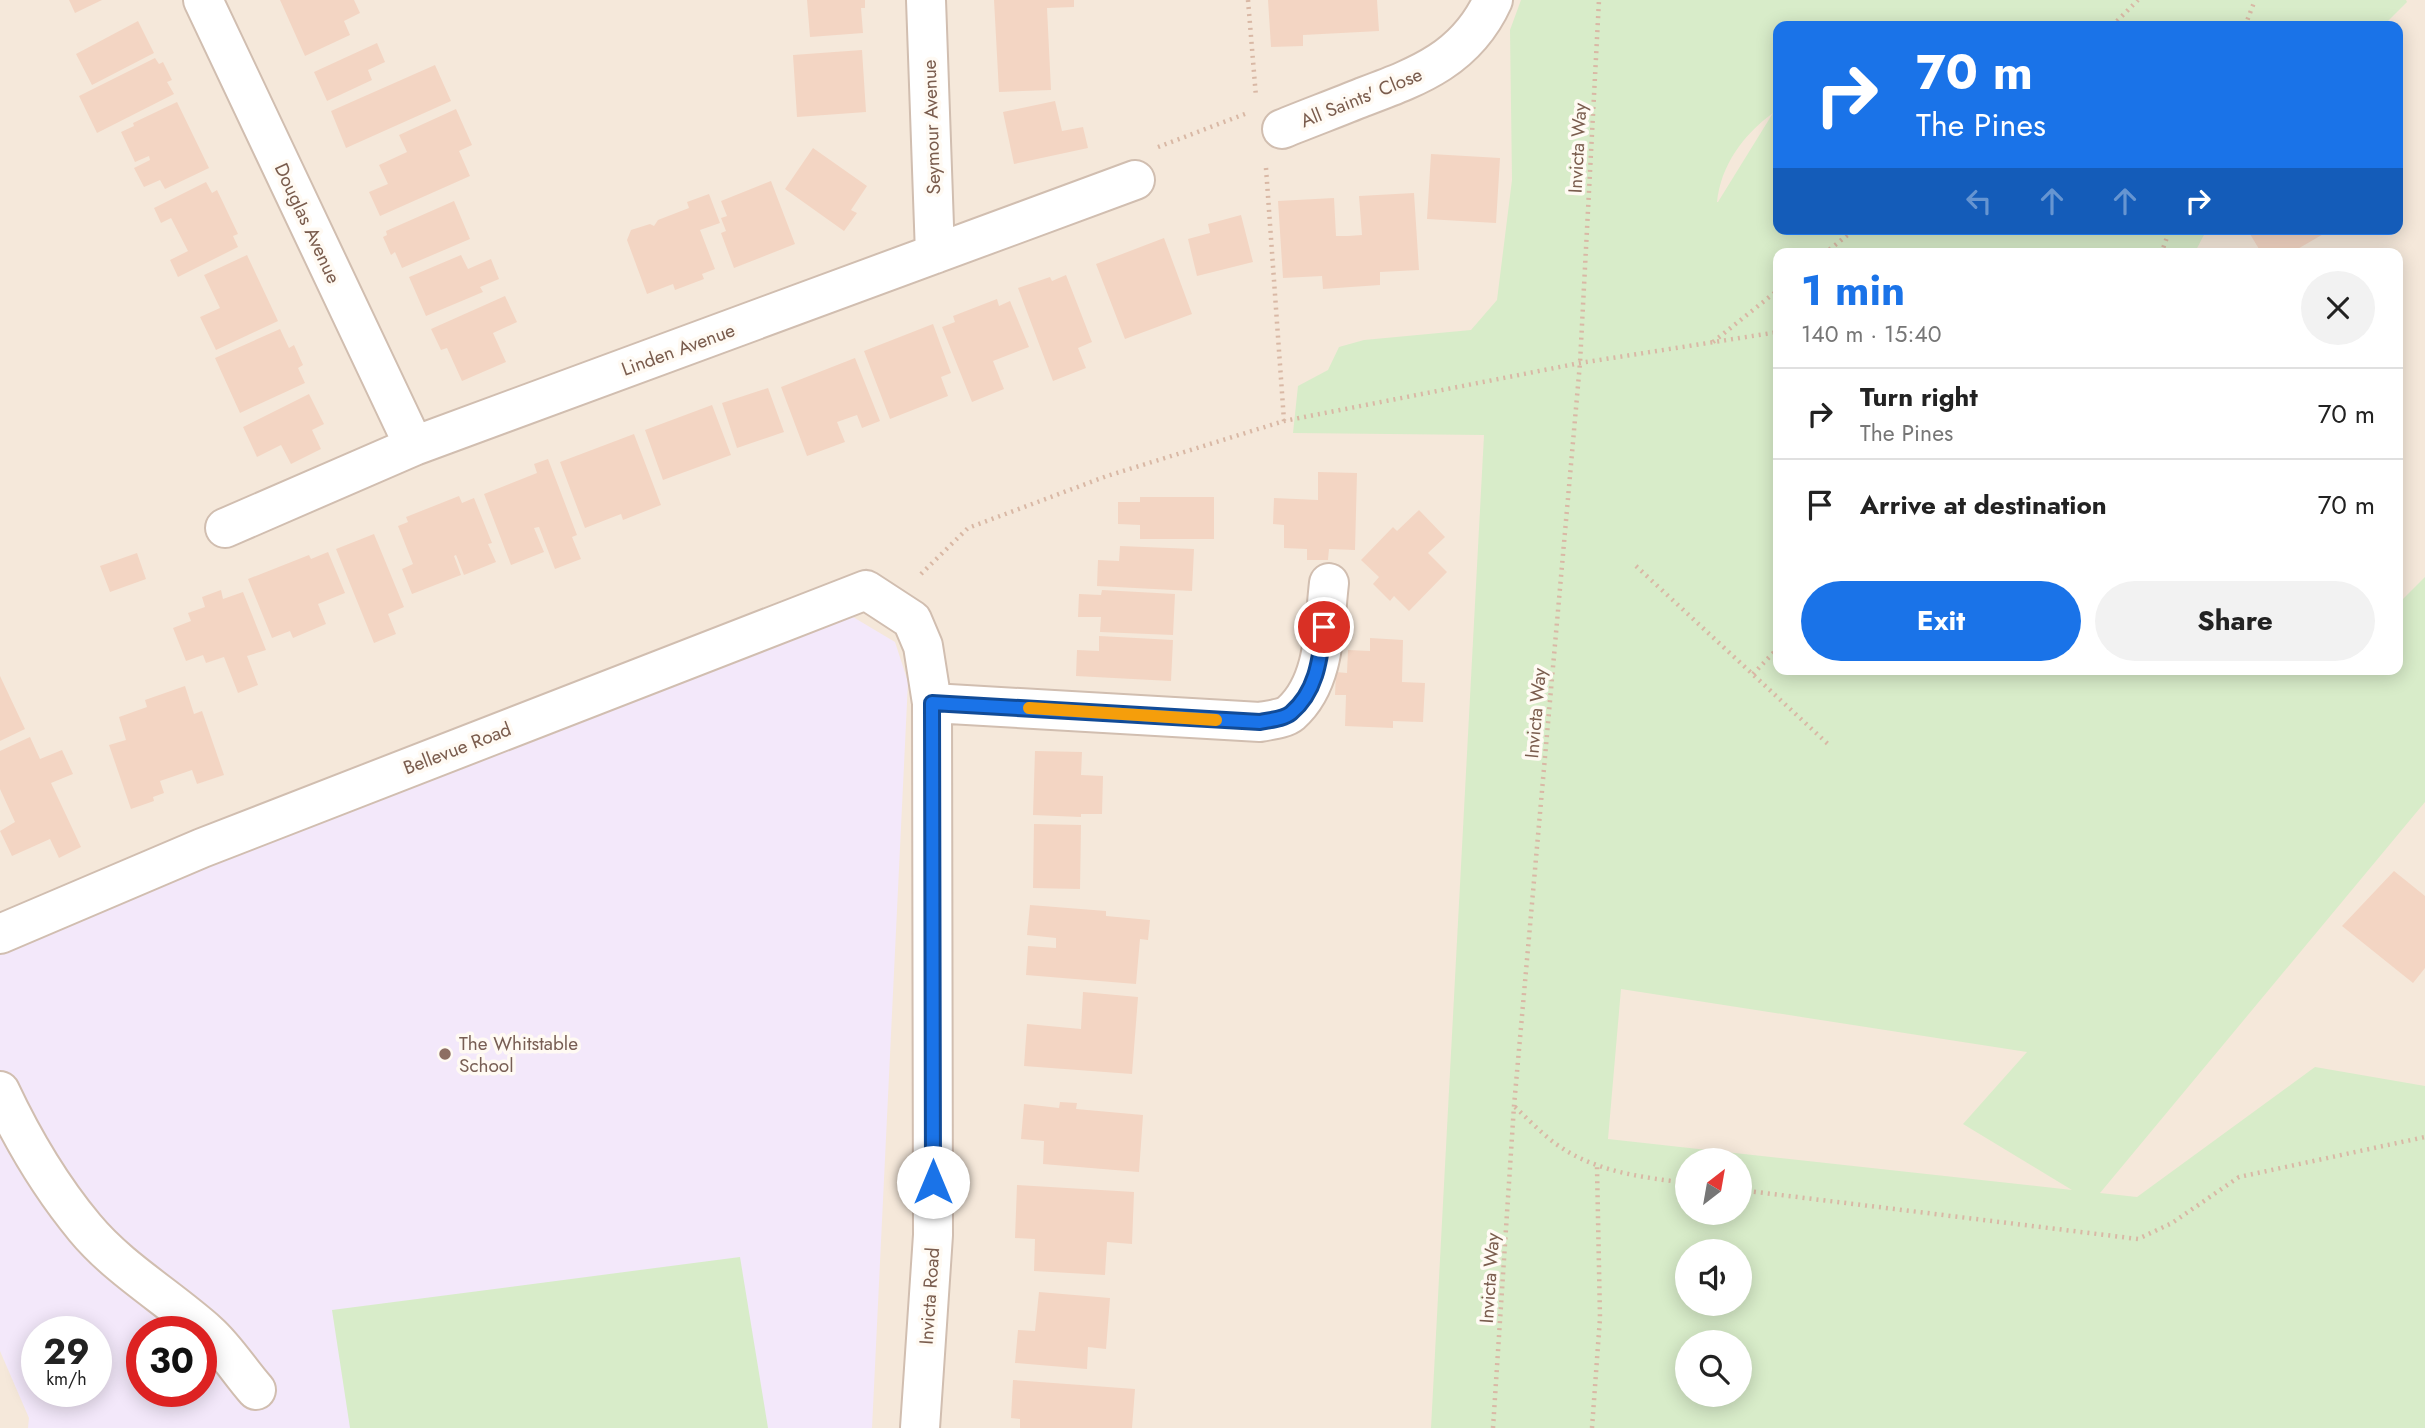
<!DOCTYPE html>
<html lang="en">
<head>
<meta charset="utf-8">
<style>
  :root { --surface:#fff; --page:#f2f2f2; --text:#222; --muted:#767676; --line:#e0e0e0; --accent:#1a73e8 }
  body { margin:0; font-family:Jost,sans-serif; background:var(--page); color:var(--text); height:100vh; display:flex; flex-direction:column; font-size:26px; white-space:nowrap }
  * { box-sizing:border-box; margin:0 }
  p { font-size:23px; color:var(--muted) }
  .icon { flex:none; width:38px; height:38px; fill:none; stroke:currentColor; stroke-width:2; stroke-linecap:round; stroke-linejoin:round }
  .map { position:relative; flex:1; overflow:hidden }
  .drawer { position:absolute; left:1773px; top:248px; width:630px; height:427px; display:flex; flex-direction:column; background:var(--surface); border-radius:14px; box-shadow:0 4px 18px #0003 }
  .drawer>* { flex:none }
  .guide { position:absolute; left:1773px; top:21px; width:630px; height:214px; border-radius:14px; box-shadow:0 4px 18px #0003; background:#1a73e8; color:#fff; overflow:hidden }
  .needle { width:46px; rotate:31deg }
  .controls { position:absolute; left:1675px; top:1148px; display:grid; gap:14px }
  .controls a { display:grid; place-items:center; width:77px; height:77px; border-radius:50%; background:var(--surface); box-shadow:0 4px 18px #0003; font-size:35px }
  .speed { position:absolute; left:21px; top:1316px; display:flex; gap:14px; font-size:35px; font-weight:700; text-align:center }
  .speed>* { display:grid; place-content:center; width:91px; height:91px; border-radius:50%; background:var(--surface); box-shadow:0 4px 18px #0003; line-height:1 }
  .speed small { font-size:18px; font-weight:400 }
  .speed .limit { border:10px solid #d22; background:#fff; color:#111 }
  .pin { position:absolute; display:grid; place-items:center; width:60px; height:60px; color:#fff; margin:-30px; border:4px solid #fff; border-radius:50%; box-shadow:0 2px 7px #0007 }
  .me { position:absolute; width:77px; margin:-38px; rotate:0deg; stroke-linejoin:round; filter:drop-shadow(0 0 5px #0008) }
  .turn { display:flex; align-items:center; gap:24px; height:147px; padding:0 28px; font-size:32px }
  .turn .icon { width:91px; height:91px; stroke-width:2.5 }
  .turn b { display:block; font-size:49px; line-height:60px }
  .lanes { display:flex; align-items:center; height:66px; padding:0 28px; background:#0003; justify-content:center; gap:35px; direction:ltr }
  .lanes .off { opacity:.35 }
  .round { display:grid; place-items:center; flex:none; width:74px; height:74px; border-radius:37px; background:var(--page) }
  .head { display:flex; align-items:center; justify-content:space-between; height:119px; padding:0 28px }
  h1 { font-size:42px; font-weight:700; line-height:52px; color:var(--accent) }
  .button { display:flex; gap:14px; margin-top:auto; padding:14px 28px }
  .button a { flex:1; height:80px; border-radius:42px; background:var(--accent); color:#fff; font-size:28px; font-weight:700; line-height:80px; text-align:center }
  .button a+a { background:var(--page); color:var(--text) }
  ul { padding:0; list-style:none }
  li { display:flex; align-items:center; gap:21px; height:91px; padding:0 28px; border-top:2px solid var(--line) }
  li div { flex:1 }
  li b { display:block; font-size:26px }
  li em { font-style:normal }
  .map>svg:first-child { display:block }
  .residential { fill:#f5e8da; fill-rule:evenodd }
  .education { fill:#f3e8fa; fill-rule:evenodd }
  .green { fill:#d8ecc9; fill-rule:evenodd }
  .building { fill:#f3d5c3 }
  .lines { fill:none; stroke-linecap:round; stroke-linejoin:round }
  .minor-casing { stroke:#d1beb0; stroke-width:42 }
  .path { stroke:#d9b8a5; stroke-width:4.5; stroke-dasharray:2 5; stroke-linecap:butt }
  .minor { stroke:#fff; stroke-width:38 }
  .route-casing { stroke:#114b97; stroke-width:18 }
  .route { stroke:#1a73e8; stroke-width:12 }
  .slow { stroke:#f59e0b; stroke-width:12 }
  .education-dot { fill:#8d6e63; stroke:#fffaf3; stroke-width:2.5 }
  .labels { text-anchor:middle; stroke-width:7; stroke-linejoin:round; paint-order:stroke }
  .street-label { font-size:19px; fill:#7a5c4d; stroke:#fffaf3 }
  .education-label { font-size:19px; fill:#785e54; stroke:#fffaf3; text-anchor:start }
</style>
</head>
<body>
<div class="map">
<svg width="2425" height="1428" viewBox="0 0 2425 1428">
  <rect width="100%" height="100%" fill="#fdf6ec"/>
  <!-- residential -->
  <path class="residential" d="M0 0H2425V1428H0ZM1778 26H2398V229H1778ZM1778 254H2398V670H1778ZM1687 1160H1740V1213H1687ZM1687 1251H1740V1304H1687ZM37 1332H96V1391H37ZM142 1332H201V1391H142ZM1687 1342H1740V1395H1687Z"/>
  <!-- education -->
  <path class="education" d="M853 617 895 642 908 682 872 1428H28L29 1418 0 1351V951L442 766 822 619ZM37 1332H96V1391H37ZM142 1332H201V1391H142Z"/>
  <!-- green -->
  <path class="green" d="M1521 0H2406L2407 2 2383 26H1778V229H2207L2194 254H1778V670H2398V604L2425 577V802L2100 1193 2137 1197 2315 1067 2425 1086V1428H1431L1484 435 1293 433 1298 386 1328 370 1339 347 1364 340 1471 330 1497 300 1512 180 1510 30ZM1773 113 1718 202H1717C1721 165 1743 135 1773 113ZM1621 989 2027 1052 1963 1124 2072 1190 1608 1139ZM1740 1160V1213H1687V1160ZM1740 1251V1304H1687V1251ZM1740 1342V1395H1687V1342Z
    M740 1257 768 1428H350L332 1310Z"/>
  <!-- building -->
  <path class="building" d="M69 0H102L75 13Z
    M280 0H354L360 13 344 21 350 35 305 56Z
    M807 0H865V8H861L863 33 810 37Z
    M994 0H1074V7L1047 8 1051 90 999 92Z
    M1268 0H1377L1379 31 1303 35V46L1271 47Z
    M138 21 154 53 92 85 76 54Z
    M377 43 385 62 368 70 372 80 327 101 314 72Z
    M862 50 866 112 797 117 793 55Z
    M155 58 159 64 163 62 172 80 167 82 174 94 97 133 79 96Z
    M435 65 451 101 346 148 331 111Z
    M1055 101 1062 131 1083 127 1088 148 1014 164 1003 112Z
    M177 102 209 168 165 189 160 180 144 187 134 168 150 160 149 156 135 162 121 132 134 126 133 123Z
    M456 109 472 145 459 151 470 176 380 216 369 192 388 184 379 165 407 152 399 135Z
    M813 148 867 186 851 210 857 213 844 231 785 189Z
    M1431 154 1500 158 1496 223 1427 219Z
    M771 181 795 244 734 268 721 233 726 231 721 218 727 216 721 201Z
    M206 182 212 193 217 190 238 234 233 236 238 247 178 277 170 260 188 251 171 218 161 223 154 208Z
    M1414 193 1419 270 1380 272V285L1351 287 1323 289 1322 276 1283 278 1278 201 1334 198 1336 236H1348L1362 235 1359 196Z
    M709 194 720 223 700 230 715 269 702 274 704 279 675 290 673 284 647 294 627 240 631 230 650 224 654 226 658 220 689 208 687 202Z
    M454 201 470 239 402 268 395 252 391 255 383 237 387 235 386 231Z
    M1241 215 1253 262 1197 276 1188 239 1210 233 1208 224Z
    M2247 229H2332L2289 254H2262Z
    M1164 238 1192 314 1125 339 1096 264Z
    M247 255 278 321 216 350 200 317 220 308 204 275Z
    M461 255 468 269 491 259 499 279 480 287 483 292 426 316 409 277Z
    M1066 275 1092 342 1078 348 1086 368 1053 381 1018 288 1050 277 1052 281Z
    M505 296 517 322 493 333 506 362 462 381 447 348 441 350 431 329Z
    M997 299 999 306 1010 301 1029 347 993 361 1004 389 972 402 942 327 955 322 953 316Z
    M933 324 951 373 941 377 948 396 890 419 864 351Z
    M280 329 289 348 294 345 303 365 298 368 305 383 240 413 215 358Z
    M855 358 880 421 862 428 857 415 837 422 845 442 807 456 781 387Z
    M768 388 784 432 737 448 722 403Z
    M309 394 324 424 312 430 321 449 291 464 281 445 257 457 243 427Z
    M712 405 731 455 663 480 645 430Z
    M634 434 661 505 623 520 621 514 585 528 560 462Z
    M548 459 577 535 572 537 581 559 555 569 539 527 534 528 544 552 511 565 484 494 537 473 534 464Z
    M1318 472 1357 473 1355 550 1329 549 1328 560H1307V549L1284 548V525L1273 524 1274 498 1318 500Z
    M459 496 462 503 474 498 492 543 488 544 496 562 464 575 456 555 454 556 461 575 412 594 402 569 413 564 398 526 408 522 406 517Z
    M1140 497H1214V539H1140V525L1118 524V502H1140Z
    M1419 510 1445 537 1428 553 1447 572 1409 611 1394 596 1390 601 1373 584 1379 577 1361 560 1393 527 1397 531Z
    M374 534 404 607 388 614 396 634 374 643 336 549Z
    M1120 546 1194 549 1192 591 1097 586 1098 560 1119 561Z
    M328 552 345 593 318 604 326 624 293 638 290 631 272 638 248 579 309 555 311 559Z
    M137 553 146 579 110 592 100 566Z
    M221 590 223 599 243 592 266 650 247 656 258 685 238 693 224 657 206 663 203 655 186 661 173 628 191 621 188 613 205 607 202 597Z
    M1102 590 1175 594 1173 635 1100 632 1101 617H1078L1079 594 1101 595Z
    M1099 636 1173 640 1171 681 1076 676 1077 650 1099 651Z
    M1370 638 1403 640 1402 682 1425 683 1423 722 1393 721V728L1345 726 1346 695H1335L1336 672 1347 673 1348 650 1370 651Z
    M0 676 25 729 0 741Z
    M185 686 194 714 202 711 224 775 197 784 192 770 160 781 164 793 153 797 154 801 131 809 109 745 126 740 119 717 147 707 145 700Z
    M30 737 40 759 62 750 73 774 51 783 81 847 59 858 50 839 12 856 0 831 15 822 0 789V751Z
    M1035 751 1082 752 1081 775 1103 776 1102 814H1081V817L1033 815Z
    M1034 824 1081 825 1080 889 1033 888Z
    M2394 871 2425 896V968L2413 983 2342 926Z
    M1030 905 1106 911V916L1150 920 1148 940 1140 939 1136 984 1026 975 1028 946 1056 948V938L1027 935Z
    M1083 992 1138 997 1132 1074 1024 1066 1027 1024 1081 1029Z
    M1060 1102 1077 1103 1076 1109 1143 1115 1139 1172 1043 1164 1044 1141 1021 1139 1024 1104 1059 1108Z
    M1017 1185 1134 1192 1132 1244 1107 1242 1105 1275 1034 1271 1035 1239 1015 1238Z
    M1039 1292 1110 1298 1106 1349 1088 1347 1087 1369 1015 1363 1018 1330 1035 1331Z
    M1013 1380 1135 1389 1132 1428H1020V1419L1011 1418Z"/>
  <g class="lines">
    <defs>
      <path id="minor" d="M203 0 414 446
        M926 0 935 254
        M1282 129C1309 118 1336 108 1363 97 1419 76 1466 59 1493 0
        M225 528 414 446 1135 180
        M932 703 1260 722C1269 720 1284 719 1291 713 1326 682 1324 625 1329 583
        M0 934 202 848 866 590 912 620 923 646 932 703 933 1235 920 1428
        M0 1091C23 1140 50 1186 85 1228 119 1269 168 1297 208 1333 226 1349 240 1372 256 1390"/>
    </defs>
    <!-- minor casing -->
    <use href="#minor" class="minor-casing"/>
    <!-- path -->
    <path class="path" d="M1248 0 1256 97
      M2112 26 2138 0
      M2245 26 2255 0
      M1158 147 1245 114
      M1266 168 1284 421
      M1824 254 1855 229
      M2161 254 2170 229
      M1713 342 1778 290
      M1636 566 1829 745
      M921 574 968 528 1107 476 1284 421 1580 363 1778 332
      M1753 674 1778 648
      M1515 1107C1528 1119 1541 1133 1556 1144 1595 1172 1641 1177 1687 1183
      M1740 1190 2138 1239 2172 1223 2239 1177 2425 1137
      M1493 1428 1514 1106 1580 363 1599 0
      M1592 1428 1600 1318 1597 1167"/>
    <!-- minor -->
    <use href="#minor" class="minor"/>
  </g>
  <g class="lines">
    <defs>
      <path id="route" d="M933 1182 932 703 1260 722C1269 720 1284 719 1291 713 1317 691 1320 658 1324 627"/>
    </defs>
    <!-- route casing -->
    <use href="#route" class="route-casing"/>
    <!-- route -->
    <use href="#route" class="route"/>
    <!-- slow -->
    <path class="slow" d="M1029 708 1216 720"/>
  </g>
  <!-- markers -->
  <circle class="education-dot" cx="445" cy="1054" r="7"/>
  <g class="labels">
    <!-- street labels -->
    <g class="street-label">
      <text transform="translate(1361 97) rotate(-22)" y="7">All Saints' Close</text>
      <text transform="translate(931 127) rotate(-92)" y="7">Seymour Avenue</text>
      <text transform="translate(1577 148) rotate(-87)" y="7">Invicta Way</text>
      <text transform="translate(308 223) rotate(65)" y="7">Douglas Avenue</text>
      <text transform="translate(678 349) rotate(-20)" y="7">Linden Avenue</text>
      <text transform="translate(1535 713) rotate(-85)" y="7">Invicta Way</text>
      <text transform="translate(457 748) rotate(-21)" y="7">Bellevue Road</text>
      <text transform="translate(1489 1278) rotate(-86)" y="7">Invicta Way</text>
      <text transform="translate(929 1296) rotate(-86)" y="7">Invicta Road</text>
    </g>
    <!-- education labels -->
    <g class="education-label">
      <text x="459" y="1050">The Whitstable<tspan x="459" dy="22">School</tspan></text>
    </g>
  </g>
</svg>
<div class="controls">
<a><svg class="needle" viewBox="-14 -14 28 28"><path d="M0-13l5 13h-10z" fill="#e53935"/><path d="M0 13l5-13h-10z" fill="#767676"/></svg></a>
<a><svg class="icon" aria-label="sound" viewBox="0 0 24 24"><path d="M4 9h4l5-4v14l-5-4H4zM17 9q2 3 0 6"/></svg></a>
<a><svg class="icon" aria-label="search" viewBox="0 0 24 24"><circle cx="10" cy="10" r="6"/><path d="M15 15l6 6"/></svg></a>
</div>
<div class="speed"><div>29<small>km/h</small></div><div class="limit">30</div></div>
<div class="pin" style="left:1324px;top:627px;background:#d93025"><svg class="icon" aria-label="arrive" viewBox="0 0 24 24"><path d="M6 21V4h12l-3 4 3 4H6"/></svg></div>
<svg class="me" style="left:933px;top:1182px" viewBox="-20 -20 40 40"><circle r="19" fill="#fff"/><path d="M0-13L10 11 0 6-10 11z" fill="#1a73e8"/></svg>
<div class="guide">
<div class="turn"><svg class="icon" aria-label="right" viewBox="0 0 24 24"><path d="M7 20v-9h11M14 6l5 5-5 5"/></svg><div><b>70 m</b>The Pines</div></div>
<div class="lanes"><svg class="icon off" aria-label="left" viewBox="0 0 24 24"><path d="M17 20v-9H6M10 6l-5 5 5 5"/></svg><svg class="icon off" aria-label="ahead" viewBox="0 0 24 24"><path d="M12 20V5M6 11l6-6 6 6"/></svg><svg class="icon off" aria-label="ahead" viewBox="0 0 24 24"><path d="M12 20V5M6 11l6-6 6 6"/></svg><svg class="icon" aria-label="right" viewBox="0 0 24 24"><path d="M7 20v-9h11M14 6l5 5-5 5"/></svg></div>
</div>
<section class="drawer">
<div class="head"><div><h1>1 min</h1><p>140 m · 15:40</p></div><a class="round"><svg class="icon" aria-label="close" viewBox="0 0 24 24"><path d="M6 6l12 12M18 6L6 18"/></svg></a></div>
<ul>
<li><svg class="icon" aria-label="right" viewBox="0 0 24 24"><path d="M7 20v-9h11M14 6l5 5-5 5"/></svg><div><b>Turn right</b><p>The Pines</p></div><em>70 m</em></li>
<li><svg class="icon" aria-label="arrive" viewBox="0 0 24 24"><path d="M6 21V4h12l-3 4 3 4H6"/></svg><div><b>Arrive at destination</b></div><em>70 m</em></li>
</ul>
<div class="button"><a>Exit</a><a>Share</a></div>
</section>
</div>
</body>
</html>
